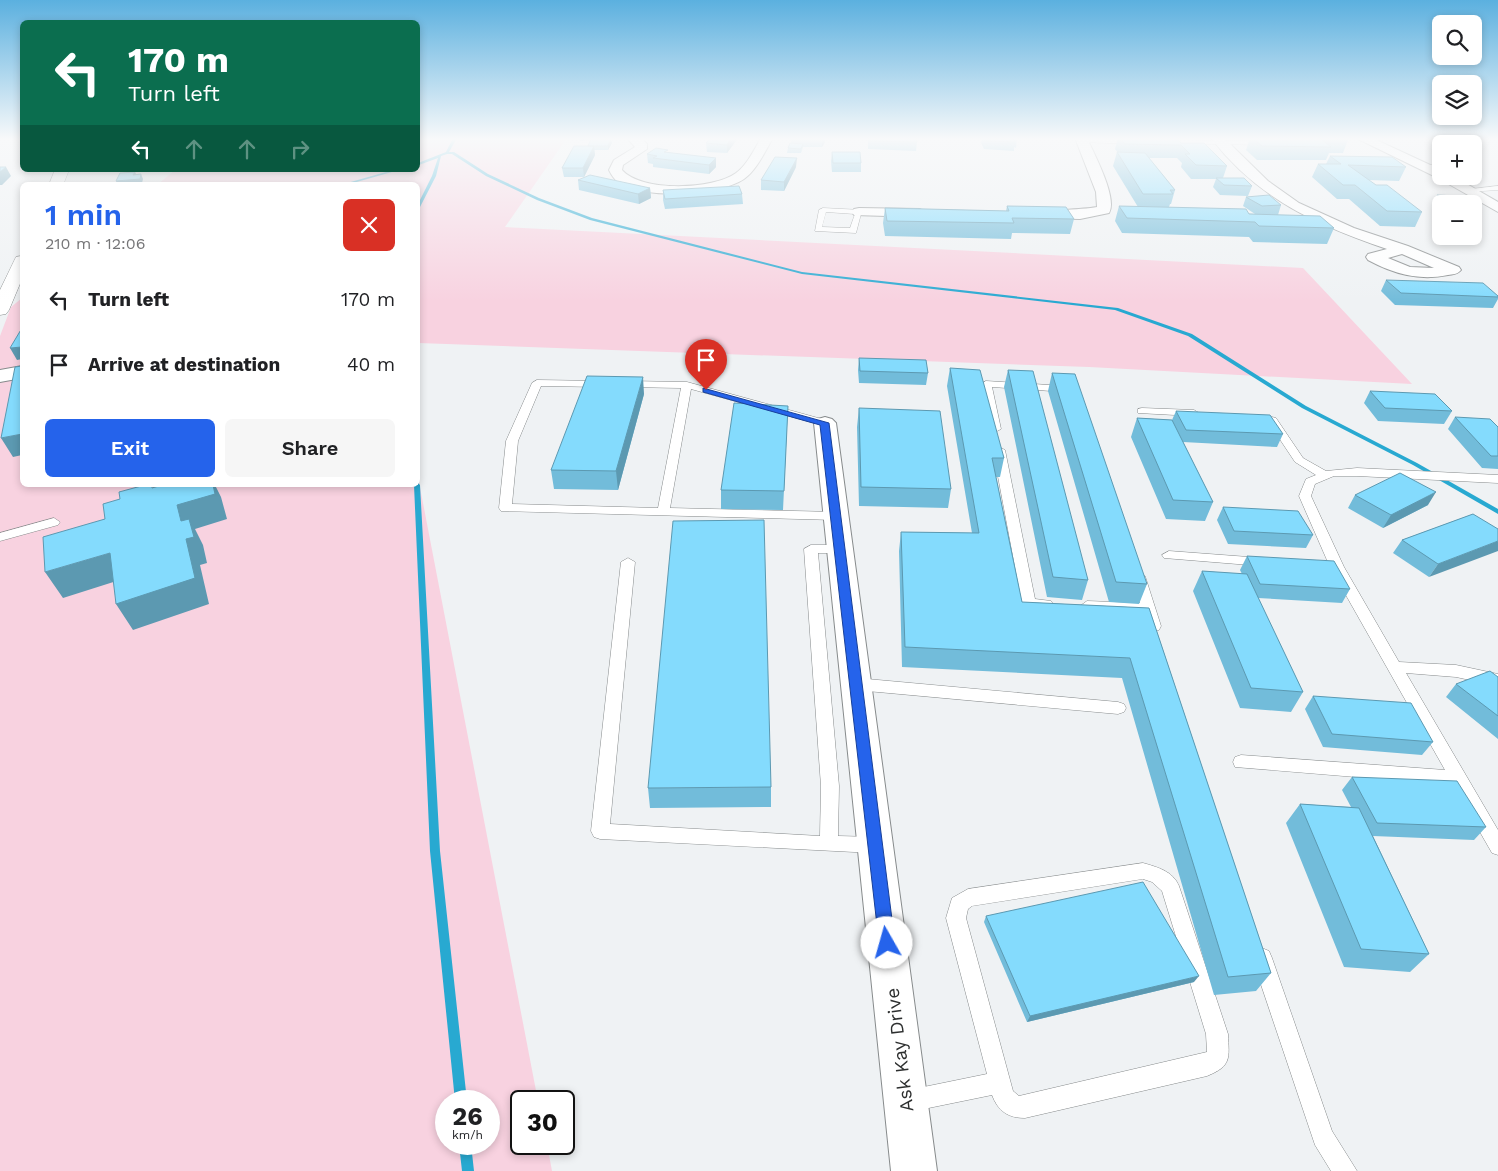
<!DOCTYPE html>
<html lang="en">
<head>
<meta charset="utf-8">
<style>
  :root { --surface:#fff; --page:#f6f6f6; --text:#202124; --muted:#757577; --accent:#2563eb }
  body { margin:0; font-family:"Work Sans",sans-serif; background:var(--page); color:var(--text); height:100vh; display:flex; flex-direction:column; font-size:19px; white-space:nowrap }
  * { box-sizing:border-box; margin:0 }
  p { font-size:16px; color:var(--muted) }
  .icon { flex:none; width:28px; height:28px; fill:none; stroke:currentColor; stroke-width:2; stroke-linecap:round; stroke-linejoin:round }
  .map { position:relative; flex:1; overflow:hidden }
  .details { position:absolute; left:20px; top:182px; width:400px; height:305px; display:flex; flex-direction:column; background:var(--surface); border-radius:8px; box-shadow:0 2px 8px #0003 }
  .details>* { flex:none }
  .top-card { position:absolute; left:20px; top:20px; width:400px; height:152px; border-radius:8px; box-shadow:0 2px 8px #0003; background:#0b6e4f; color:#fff; overflow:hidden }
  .tools { position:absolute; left:1432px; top:15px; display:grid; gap:10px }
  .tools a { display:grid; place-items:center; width:50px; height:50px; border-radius:8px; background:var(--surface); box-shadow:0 2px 8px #0003; font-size:25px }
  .speed { position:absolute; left:435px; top:1090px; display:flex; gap:10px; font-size:25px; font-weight:700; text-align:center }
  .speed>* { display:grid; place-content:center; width:65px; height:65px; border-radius:50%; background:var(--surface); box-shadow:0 2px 8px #0003; line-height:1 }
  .speed small { font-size:12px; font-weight:400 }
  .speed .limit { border:2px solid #111; border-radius:8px; background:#fff; color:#111 }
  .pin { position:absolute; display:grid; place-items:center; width:42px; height:42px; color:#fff; margin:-51px -21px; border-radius:50% 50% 50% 0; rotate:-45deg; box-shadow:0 0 5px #0007 }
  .pin .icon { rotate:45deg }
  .me { position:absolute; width:55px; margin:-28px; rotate:353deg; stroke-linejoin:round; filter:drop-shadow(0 0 4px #0008) }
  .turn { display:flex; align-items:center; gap:18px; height:105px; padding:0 25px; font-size:22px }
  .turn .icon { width:65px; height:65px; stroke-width:2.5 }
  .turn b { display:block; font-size:35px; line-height:42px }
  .lanes { display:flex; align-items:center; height:48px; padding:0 25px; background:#0003; justify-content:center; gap:25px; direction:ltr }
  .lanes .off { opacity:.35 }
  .round { display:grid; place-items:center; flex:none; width:52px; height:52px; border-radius:8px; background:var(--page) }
  .head { display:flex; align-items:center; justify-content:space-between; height:85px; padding:0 25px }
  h1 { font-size:30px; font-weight:600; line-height:38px; color:var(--accent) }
  .button { display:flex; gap:10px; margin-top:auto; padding:10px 25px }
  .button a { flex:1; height:58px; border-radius:8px; background:var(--accent); color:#fff; font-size:20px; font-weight:600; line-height:58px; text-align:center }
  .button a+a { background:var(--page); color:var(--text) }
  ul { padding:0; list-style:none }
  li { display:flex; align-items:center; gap:15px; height:65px; padding:0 25px }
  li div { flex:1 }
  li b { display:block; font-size:19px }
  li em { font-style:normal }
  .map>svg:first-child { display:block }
  .green { fill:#f8d2e0; fill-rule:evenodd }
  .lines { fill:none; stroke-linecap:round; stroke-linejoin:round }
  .stream { fill:#28a9d1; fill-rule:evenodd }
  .service-casing { stroke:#878b8c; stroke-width:1 }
  .minor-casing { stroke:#878b8c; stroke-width:2 }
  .tertiary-casing { stroke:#878b8c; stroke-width:1 }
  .service { fill:#fff; fill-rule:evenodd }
  .minor { fill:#fff; fill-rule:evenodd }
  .tertiary { fill:#fff; fill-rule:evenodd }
  .wall { fill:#72bcda }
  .shaded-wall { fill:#5c99b1 }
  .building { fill:#84dbfd; stroke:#5c99b1 }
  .route { fill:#2563eb; stroke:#184099 }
  .labels { text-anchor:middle; stroke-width:4.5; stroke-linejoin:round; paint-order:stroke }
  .near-street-label { font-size:19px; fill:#2d2f2f; stroke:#fff }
</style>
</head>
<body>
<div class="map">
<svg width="1498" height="1171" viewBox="0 0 1498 1171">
  <rect width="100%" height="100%" fill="#eff2f4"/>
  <!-- green -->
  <path class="green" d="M418 138H567L505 227 1303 268 1412 384 1089 367 418 343V185H157L175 170H418Z
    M22 298V485H418V477L538 1101H521V1144H547L552 1171H0V336L11 307ZM446 1101H489V1144H446Z"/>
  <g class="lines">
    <!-- stream -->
    <path class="stream" d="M453 138H457L449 152H454L488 174 539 198 592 218 802 272 1118 308 1192 334 1306 406 1417 463 1498 509V514L1413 465 1302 408 1188 336 1115 310 802 274 590 220 537 200 486 176 452 154H447L441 156 436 176 420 207 418 208V204L432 176 438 158 419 165H418V163L446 152Z
      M393 170H399L346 185H340Z
      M418 483 420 485 440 851 467 1101H455L430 851 414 485H418Z
      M459 1144H471L474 1171H462Z"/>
    <defs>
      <path id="service" d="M1083 139 1134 140 1137 142 1134 144 1081 142Z
        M1163 140 1267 141 1270 143 1267 145 1161 143Z
        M1425 165H1441V169L1423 168Z
        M1498 186V190L1467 192 1463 190Z
        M823 208 862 210 856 233 815 231 819 210ZM826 212 855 214 850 228 822 227Z
        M537 380 602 381 607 384 602 387 541 386 518 441 512 504 658 508 681 388 626 387 621 384 626 381 687 382 829 421 831 423 825 426 691 389 670 508 836 512 842 516 836 520 501 511 499 508 506 441 532 383Z
        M986 381 1066 386 1071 389 1066 392 992 387 1001 429 995 432 989 429 981 384Z
        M1142 408 1194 410 1199 413 1194 416 1138 413V409Z
        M1272 417 1276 418 1303 458 1326 471 1357 468 1498 475V483L1357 476H1334L1315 484 1311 496 1344 567 1399 662 1456 665 1498 674V686L1456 677 1406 673 1498 830V855L1492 853 1453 785 1235 767 1233 762 1235 757 1241 755 1445 770 1330 567 1299 496 1306 479 1316 475 1295 462 1267 420Z
        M999 447 1005 450 1035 599 1051 601 1053 604 1051 607 1029 609 1022 604 993 450Z
        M54 518 60 522 58 525 0 541V533Z
        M811 545H840L847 549 840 553H818L839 786 838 836 874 837 880 839 883 845 880 851 874 853 600 839 594 837 591 831 621 562 628 558 635 562 610 824 820 836 821 786 804 549Z
        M1169 551 1262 558 1269 562 1262 566 1164 558 1162 555Z
        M1138 572 1145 576 1161 626 1159 630H1149L1143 613 1082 609 1080 606 1087 601 1140 603 1131 576Z
        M856 678 1118 702 1124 704 1126 708 1124 712 1118 714 856 690 851 688 848 684 851 680Z
        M1143 863C1157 867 1173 871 1179 886L1228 1034C1229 1058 1232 1066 1207 1076L1025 1118C1008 1118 998 1111 992 1095L909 1112 901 1109 898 1101 901 1093 909 1090 987 1074 946 918 952 898 968 889ZM1143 879 1152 882 1162 891 1206 1034 1207 1052 1019 1096 1013 1091 966 918 968 909 972 906Z
        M1262 948 1269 951 1272 958 1332 1131 1357 1171H1331L1315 1145 1252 958 1255 951Z"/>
      <path id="minor" d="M627 138H641L647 144V149L623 165 622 170C641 192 713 190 736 173 747 165 754 150 761 138H773C765 151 757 170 744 179 719 196 643 200 618 182 614 179 611 174 609 170L614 160 635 147Z
        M1075 138H1087C1094 154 1118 198 1109 213L1080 219 1031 218 1029 215C1033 210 1084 210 1097 207L1096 192Z
        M1211 138H1224L1268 181 1299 203 1354 228 1408 246 1459 267 1461 270C1457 275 1453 274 1448 275 1419 281 1394 274 1368 260L1366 257 1368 254 1387 249C1317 225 1258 199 1211 138ZM1402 254 1434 268 1410 267 1388 258Z
        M1356 138H1372L1441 170V176H1453L1498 202V212L1438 178Z
        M859 208 920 209 927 213 920 217 854 215 852 212 854 209Z
        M22 366V378L0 382V370Z
        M825 417 832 419 836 423 937 1171H891L814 423 818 419Z"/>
      <path id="tertiary" d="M55 170H69L63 185H49Z
        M22 256V279L9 310 6 314 0 315V290L14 261 16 257Z"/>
    </defs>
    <!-- service casing -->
    <use href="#service" class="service-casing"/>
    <!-- minor casing -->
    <use href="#minor" class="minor-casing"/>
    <!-- tertiary casing -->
    <use href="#tertiary" class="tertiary-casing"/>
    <!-- service -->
    <use href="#service" class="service"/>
    <!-- minor -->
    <use href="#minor" class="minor"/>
    <!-- tertiary -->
    <use href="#tertiary" class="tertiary"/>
  </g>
  <!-- wall -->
  <path class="wall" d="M577 138 611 139 612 143 608 150H594L595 155 584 177H564L562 168 588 146 591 139 580 141Z
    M738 138 727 153 707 152 706 143Z
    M791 138H825V142L822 147H803L801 153H787L788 148 791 143Z
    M868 138H916L917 142 916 151 868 149Z
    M982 138H1017V139L1016 148 1014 147V151L984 149 981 143Z
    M1118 138H1177L1181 143 1227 166 1223 178 1252 186 1248 196 1220 195 1213 187 1216 179H1191L1181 167 1182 163 1177 158H1149L1175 190 1171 204H1170L1169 207 1255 214 1243 206 1246 197 1281 205 1278 215 1334 228 1327 244 1253 242 1249 237 1122 233 1115 221 1119 206 1138 207 1113 166 1117 152 1118 153 1115 149Z
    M1250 138H1346L1348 140 1343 153H1329L1326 160H1257L1246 150Z
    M832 152 861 163V172H832L831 161Z
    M668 153 716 158V167L709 174 653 167V164L648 163 647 154Z
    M1330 156 1406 167 1399 181 1368 180 1376 185 1422 212 1415 227 1380 226 1349 199H1337L1312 177 1318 164H1326Z
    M796 167 784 191 761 190V180Z
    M578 180 650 188 651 198 639 204 579 190Z
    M663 190 742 194 743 204 665 209 663 200Z
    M1437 195 1467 204H1441V205L1435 200Z
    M1007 206 1074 219 1070 234 1012 233 1011 239 885 236 883 223 885 208 1006 211Z
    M1386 280 1498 296V299L1493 308 1395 305 1381 291Z
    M859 358 928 373 926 385 859 383 858 370Z
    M950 368 1004 458 1000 477H996L1022 602 1149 608 1271 973 1256 991 1214 995 1122 678 902 667 899 551 901 532 972 533 947 386Z
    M1008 370 1088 580 1082 600 1047 597 1004 387Z
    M1052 373 1147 584 1139 604 1109 602 1048 391Z
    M1370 391 1452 411 1444 424 1378 421 1364 403Z
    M644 394 618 490 554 489 551 470Z
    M788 406 783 510 721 509V490Z
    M859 408 951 489 948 508 859 506 857 427Z
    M1176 411 1283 434 1277 447 1183 442 1213 502 1205 521 1166 519 1131 437 1137 418 1172 420Z
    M1455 417 1498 427V469L1482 468 1448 429Z
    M1355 495 1428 505 1383 528 1348 508Z
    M1223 507 1313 535 1306 548 1228 544 1217 520Z
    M1473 514 1429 577 1393 553 1402 540Z
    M1247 556 1350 589 1342 603 1258 598 1303 692 1291 712 1240 708 1193 591 1202 571 1242 574 1240 570Z
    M1498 677V739L1446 697 1456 684Z
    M1313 696 1433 742 1422 755 1323 747 1305 709Z
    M1352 777 1486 827 1474 840 1373 836 1429 954 1410 972 1344 967 1286 823 1300 804 1351 807 1342 790Z
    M771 787V807L650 808 648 788Z
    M986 916 1194 982 1027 1022 984 922Z"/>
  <!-- shaded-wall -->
  <path class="shaded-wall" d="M580 138H597V139L580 141Z
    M731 138H738L727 153V145Z
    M822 138H825V142L822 147Z
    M611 139 612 143 608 150V146Z
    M594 146 595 155 584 177 583 168Z
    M716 158V167L709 174V165Z
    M797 158 796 167 784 191V182Z
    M6 167 11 176 2 185H0V172Z
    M108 170H124L109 171Z
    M135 172 137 176 141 174 143 179 142 183 118 185 116 181 133 175Z
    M650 188 651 198 639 204 638 194Z
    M22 347V359L17 360 10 348Z
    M643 377 644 394 618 490 616 471Z
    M22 434V455L13 457 1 438Z
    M213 485H215L221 497 227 519 195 529 203 545 207 563 200 565 209 604 133 630 116 604 177 505Z
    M1436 492 1428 505 1383 528 1391 515Z
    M1498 541V551L1429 577 1438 564Z
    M110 553 126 578 63 598 45 572Z
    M1199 976 1194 982 1027 1022 1030 1016Z"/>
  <!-- building -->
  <path class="building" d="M711 138H731L727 145 706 143Z
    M868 138H916L917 142 869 141Z
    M984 138H1017V139H1013L1015 142 985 141Z
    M1120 138H1177L1181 143H1204L1227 166 1196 165 1185 154H1190L1181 145 1125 144Z
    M1252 138H1320L1331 147 1262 146Z
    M1320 138H1346L1348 140 1322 139Z
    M591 139H611L608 146H588Z
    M790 143 803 144 801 149 788 148Z
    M574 146H594L583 168H562Z
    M656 148 668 150 664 152 716 158 709 165 653 158 657 156 647 154Z
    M832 152H860L861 163H833Z
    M1117 152 1145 153 1175 190H1170L1173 194H1143Z
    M1330 156 1392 157 1406 167 1348 165 1376 185H1387L1422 212 1387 211 1355 185H1343L1318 164H1341Z
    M775 157 797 158 784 182 761 180Z
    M0 167H6L0 172Z
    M135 172 133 175 141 174 140 179 116 181 120 173Z
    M590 175 650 188 638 194 578 180Z
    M1216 178H1244L1252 186 1224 185Z
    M739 186 742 194 665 199 663 190Z
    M1269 195 1281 205 1262 206 1246 197Z
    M1437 195 1456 196 1467 204H1449Z
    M1007 206 1066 207 1074 219 1012 218 1014 223 887 221 885 208 1009 211Z
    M1119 206 1246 209 1249 214 1320 216 1334 228 1259 226 1255 222 1127 218Z
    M1386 280 1483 283 1498 296V297L1401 293Z
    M22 328V347L10 348Z
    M859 358 926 360 928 373 860 371Z
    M22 366V434L1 438 15 367Z
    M950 368 980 370 1004 458H992L1022 602 1149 608 1271 973 1228 977 1130 658 905 647 901 532 979 533Z
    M1008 370 1033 371 1088 580 1053 577Z
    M1052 373 1075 374 1147 584 1116 582Z
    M587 376 643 377 616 471 551 470Z
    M1370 391 1435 394 1452 411 1385 408Z
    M734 403 788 406 784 491 721 490Z
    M859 408 940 411 951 489 861 487Z
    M1176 411 1270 415 1283 434 1186 430Z
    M1455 417 1490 419 1498 427V456H1491Z
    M1137 418 1172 420 1213 502 1173 500Z
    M1400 473 1436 492 1391 515 1355 495Z
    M145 485H152V488L162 485H213L215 494 177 505 181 521 189 519 194 537 186 539 195 578 116 604 110 553 45 572 43 537 105 519 103 504 120 499 119 492Z
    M1223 507 1298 511 1313 535 1234 531Z
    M1473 514 1498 529V541L1438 564 1402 540Z
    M764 520 771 787 648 788 673 521Z
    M1247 556 1334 561 1350 589 1260 584Z
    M1202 571 1247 574 1303 692 1251 688Z
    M1490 671 1498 677V716L1456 684Z
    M1313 696 1411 703 1433 742 1332 734Z
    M1352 777 1457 781 1486 827 1377 823Z
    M1300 804 1359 808 1429 954 1361 949Z
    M1143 882 1199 976 1030 1016 986 916Z"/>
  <!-- sky -->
  <linearGradient id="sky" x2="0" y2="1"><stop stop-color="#5bb0df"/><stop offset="0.46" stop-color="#f8f9fa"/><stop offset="1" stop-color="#f8f9fa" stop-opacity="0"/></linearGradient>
  <rect width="1498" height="302" fill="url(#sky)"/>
  <!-- route -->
  <path class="route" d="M703 388 829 423 895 943 893 949 887 951 881 949 879 943 820 425 703 392Z"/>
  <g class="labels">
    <!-- near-street labels -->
    <g class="near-street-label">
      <text transform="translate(899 1050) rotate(-97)" y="7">Ask Kay Drive</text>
    </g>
  </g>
</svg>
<div class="tools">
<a><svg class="icon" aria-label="search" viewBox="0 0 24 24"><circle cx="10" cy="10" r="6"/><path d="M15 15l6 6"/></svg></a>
<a><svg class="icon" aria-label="layers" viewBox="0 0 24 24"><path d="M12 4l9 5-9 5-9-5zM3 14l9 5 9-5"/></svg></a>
<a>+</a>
<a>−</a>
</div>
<div class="speed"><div>26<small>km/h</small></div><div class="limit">30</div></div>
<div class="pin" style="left:706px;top:390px;background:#d93025"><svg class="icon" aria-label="arrive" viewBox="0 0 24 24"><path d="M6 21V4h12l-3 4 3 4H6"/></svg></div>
<svg class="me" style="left:887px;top:943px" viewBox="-20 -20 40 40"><circle r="19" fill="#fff"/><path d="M0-13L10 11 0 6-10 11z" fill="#2563eb"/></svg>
<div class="top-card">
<div class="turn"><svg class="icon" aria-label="left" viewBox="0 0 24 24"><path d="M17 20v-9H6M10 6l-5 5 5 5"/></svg><div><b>170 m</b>Turn left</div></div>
<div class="lanes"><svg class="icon" aria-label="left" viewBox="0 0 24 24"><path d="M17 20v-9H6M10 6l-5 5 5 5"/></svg><svg class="icon off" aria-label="ahead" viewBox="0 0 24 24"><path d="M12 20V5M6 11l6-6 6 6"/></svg><svg class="icon off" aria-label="ahead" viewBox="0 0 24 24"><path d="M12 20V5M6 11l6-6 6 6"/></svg><svg class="icon off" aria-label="right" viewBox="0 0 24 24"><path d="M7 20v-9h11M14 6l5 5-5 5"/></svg></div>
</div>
<section class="details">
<div class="head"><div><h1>1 min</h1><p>210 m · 12:06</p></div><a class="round" style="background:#d93025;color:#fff"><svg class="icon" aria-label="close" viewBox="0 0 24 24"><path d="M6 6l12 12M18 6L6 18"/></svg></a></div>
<ul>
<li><svg class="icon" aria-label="left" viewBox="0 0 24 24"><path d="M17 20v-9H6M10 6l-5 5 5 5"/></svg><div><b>Turn left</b></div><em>170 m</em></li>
<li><svg class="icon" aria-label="arrive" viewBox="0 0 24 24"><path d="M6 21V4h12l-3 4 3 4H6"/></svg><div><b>Arrive at destination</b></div><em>40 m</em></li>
</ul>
<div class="button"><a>Exit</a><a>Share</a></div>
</section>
</div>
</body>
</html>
